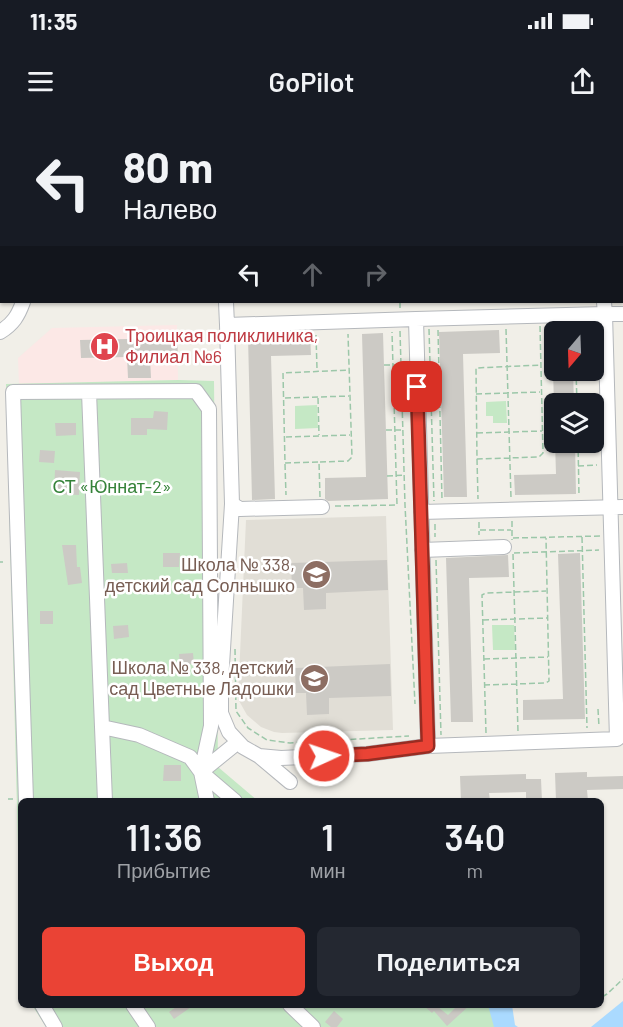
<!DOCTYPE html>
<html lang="ru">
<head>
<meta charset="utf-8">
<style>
  :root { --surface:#171b24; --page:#242831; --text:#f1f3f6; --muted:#9ea1a6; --accent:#ea4335 }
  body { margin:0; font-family:Barlow,sans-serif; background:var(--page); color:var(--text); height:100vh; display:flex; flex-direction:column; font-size:22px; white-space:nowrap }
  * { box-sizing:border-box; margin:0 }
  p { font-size:20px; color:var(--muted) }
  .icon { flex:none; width:33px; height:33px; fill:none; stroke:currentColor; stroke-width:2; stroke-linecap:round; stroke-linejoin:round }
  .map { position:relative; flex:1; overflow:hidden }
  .drawer { position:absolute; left:18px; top:678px; width:586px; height:210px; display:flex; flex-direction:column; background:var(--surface); border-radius:9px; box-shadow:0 2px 4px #0004 }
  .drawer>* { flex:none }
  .hud { position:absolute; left:0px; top:0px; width:624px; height:183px; box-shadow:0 2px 4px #0004; background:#171b24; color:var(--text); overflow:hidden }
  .needle { width:39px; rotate:199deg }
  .buttons { position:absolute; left:544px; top:201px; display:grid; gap:12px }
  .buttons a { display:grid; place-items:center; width:60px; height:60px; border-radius:9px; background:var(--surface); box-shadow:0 2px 4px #0004; font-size:30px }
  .pin { position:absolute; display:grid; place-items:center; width:51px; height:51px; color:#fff; margin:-26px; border-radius:12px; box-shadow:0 3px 9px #0006 }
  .me { position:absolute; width:66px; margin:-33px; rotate:87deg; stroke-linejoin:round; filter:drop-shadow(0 0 4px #0008) }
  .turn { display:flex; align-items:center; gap:21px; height:126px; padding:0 24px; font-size:27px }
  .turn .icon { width:78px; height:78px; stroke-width:2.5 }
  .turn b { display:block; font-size:42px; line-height:51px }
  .lanes { display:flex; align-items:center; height:57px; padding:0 24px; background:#0003; justify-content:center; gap:30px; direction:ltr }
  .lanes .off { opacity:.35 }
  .eta { display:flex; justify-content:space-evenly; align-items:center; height:102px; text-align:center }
  .eta b { font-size:36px; font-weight:600; line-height:42px }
  .cta { display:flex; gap:12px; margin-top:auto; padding:12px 24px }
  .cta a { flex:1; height:69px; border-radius:9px; background:var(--accent); color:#fff; font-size:24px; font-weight:600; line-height:69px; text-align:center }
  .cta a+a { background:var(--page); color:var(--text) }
  .status { display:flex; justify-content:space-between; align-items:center; height:42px; padding:0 30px; background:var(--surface); direction:ltr }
  .status svg { height:16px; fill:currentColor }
  header { display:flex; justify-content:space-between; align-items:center; height:78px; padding:0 24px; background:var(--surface); font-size:27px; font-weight:600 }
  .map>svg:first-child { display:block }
  .education { fill:#e1ded6 }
  .medical { fill:#fce8e6 }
  .green { fill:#c5e8c5 }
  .water { fill:#aadaff }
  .building { fill:#cccac5 }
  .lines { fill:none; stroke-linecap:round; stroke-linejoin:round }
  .minor-casing { stroke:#b5b8bc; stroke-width:16 }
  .path { stroke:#9cc7a9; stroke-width:1.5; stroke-dasharray:6 3; stroke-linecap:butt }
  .minor { stroke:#fff; stroke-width:14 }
  .route-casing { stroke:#982c22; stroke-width:15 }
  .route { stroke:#ea4335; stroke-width:10 }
  .labels { text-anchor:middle; stroke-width:5; stroke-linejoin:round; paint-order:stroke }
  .health-label { font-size:18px; fill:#be3a42; stroke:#fff; text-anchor:start }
  .park-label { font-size:18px; fill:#348238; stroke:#fff }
  .education-label { font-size:18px; fill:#785e54; stroke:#fff; text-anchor:end }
</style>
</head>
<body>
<div class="status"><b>11:35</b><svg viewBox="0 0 49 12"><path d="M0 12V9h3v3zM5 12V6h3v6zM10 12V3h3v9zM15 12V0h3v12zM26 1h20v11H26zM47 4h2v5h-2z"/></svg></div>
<header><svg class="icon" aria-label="menu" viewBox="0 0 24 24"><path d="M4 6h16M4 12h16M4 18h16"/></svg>GoPilot<svg class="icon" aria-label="share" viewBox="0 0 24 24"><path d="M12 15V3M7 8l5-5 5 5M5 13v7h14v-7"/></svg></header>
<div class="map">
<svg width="623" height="907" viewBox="0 0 623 907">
  <rect width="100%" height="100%" fill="#f1efe8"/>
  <!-- education -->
  <path class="education" d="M386 396 393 610 282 613 274 612 261 607 247 595 238 579 246 400Z"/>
  <!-- medical -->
  <path class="medical" d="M177 205 178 260 19 264 18 238 52 208Z"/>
  <!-- green -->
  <path class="green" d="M178 260 214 261 218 647 258 681H21V843L6 264Z
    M506 281 507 303H493V296H486V282Z
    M317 285 318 308 295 309V286Z
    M492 505H514L515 530H493Z
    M32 885H491L495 907H46Z"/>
  <!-- water -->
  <path class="water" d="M623 881V907H591Z
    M488 885H512L515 905 518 907H494Z"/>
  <!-- building -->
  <path class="building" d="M499 210 500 233 463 234 467 377H444L439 212Z
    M383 213 388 379 328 381 325 379V358L366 357 362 214Z
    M310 215 311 235 271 236 275 379 252 380 248 217Z
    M177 218 178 235 150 237 151 258H128L127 237 81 238 80 220Z
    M553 250H573L574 284H554Z
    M154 291 168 292 167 310 147 309V315H131V298H153Z
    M55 303H76V315L56 316Z
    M555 322H575L576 374 515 375 514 355 556 354Z
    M40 330 55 331 54 343 39 342Z
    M55 350 80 352 79 375 54 374Z
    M62 425H76L77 447H80L82 463 68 465Z
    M163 433H180L179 447H163Z
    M580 433 585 599 523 600V580L563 579 558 434Z
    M508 435 509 457 469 458 473 602H451L446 438Z
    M387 440 388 470 326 473V489L304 490 303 468H292L291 443Z
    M127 443 128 453H112L111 444Z
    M40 491H53V504H40Z
    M128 505 129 517 114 519 113 506Z
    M193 533 194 544H180L179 534Z
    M390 544 391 576 329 578V594L307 595 306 573H296L295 548Z
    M164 645H181V661H163Z
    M587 652V657L623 656V669L587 670 588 681H556L555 653Z
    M526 654V659H541L542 681H526V672L489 673 490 681H461L460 656Z
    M179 885H194L174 899 169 892Z
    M423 885H439L438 887 448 895 458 885H470L447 906 434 891 432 893Z
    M334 891 343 899 337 907H331L325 902Z"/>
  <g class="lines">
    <defs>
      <path id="minor" d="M103 0V2
        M313 0V2
        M410 0V2
        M581 0V2
        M614 0V2
        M0 98 2 102
        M622 106H623
        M622 147H623
        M226 182 227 205
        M416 199 605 194 604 182
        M0 212C13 204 18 196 23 182
        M89 272 102 607
        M232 384 221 561V593L229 612 243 627 259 636 281 638 367 634 428 626
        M322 387 240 389 232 384 227 205 416 199 428 626 617 619 605 194H623
        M421 392 623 387
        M422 430 504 427
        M259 636 290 662
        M201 652 238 622
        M26 681 13 272 196 271 209 289 211 606 201 652 235 681
        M105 681 102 607 139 615 190 637 201 652 207 681
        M42 885 55 907
        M133 885 148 907
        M290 885 313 907"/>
    </defs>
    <!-- minor casing -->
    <use href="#minor" class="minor-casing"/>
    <!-- path -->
    <path class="path" d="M147 0V2
      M187 0V2
      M213 0 214 2
      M227 0V2
      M242 0V2
      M256 0V2
      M297 0V2
      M396 0V2
      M426 0V2
      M465 0V2
      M481 0V2
      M489 0V2
      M517 0V2
      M540 0V2
      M622 20H623
      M400 182V188
      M574 205V212
      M540 206 543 333 539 337 477 339 476 248 541 245
      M429 209 434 381
      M506 209 511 378
      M438 210 442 380
      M400 211 405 385 415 584
      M316 215 317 249
      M384 245H400
      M576 250 577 284
      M476 274 540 272
      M285 278 349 276
      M318 278 319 315
      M386 310H403
      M477 313 542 311
      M286 317 350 315
      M578 322 579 376
      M477 339 478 379
      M318 342 285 343 283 253 349 250
      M285 344 286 375
      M578 346 597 345
      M387 356 405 355
      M320 377 319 342 348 341 352 337 348 214
      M335 386 397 385 392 212
      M512 401V420
      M479 402V415
      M435 404V417
      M480 410H511
      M582 417 587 608
      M513 418 601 416
      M514 433 599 430
      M513 434 518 612
      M436 440 441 615
      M0 442H3
      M483 500 547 498
      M235 529 236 591 248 608 267 620 290 623 409 616
      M484 539 548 537
      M484 565 546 563 549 561 546 418
      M598 589 599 607
      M486 613 482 475 486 473 546 471
      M8 679H13
      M602 877 607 874 623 859"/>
    <!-- minor -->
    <use href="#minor" class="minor"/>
  </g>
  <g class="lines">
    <defs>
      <path id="route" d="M324 636 367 634 428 626 417 267"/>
    </defs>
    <!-- route casing -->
    <use href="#route" class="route-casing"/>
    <!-- route -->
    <use href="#route" class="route"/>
  </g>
  <!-- icons -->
  <defs>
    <symbol id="hospital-disc" viewBox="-11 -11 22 22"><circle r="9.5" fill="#e0444e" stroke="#fff"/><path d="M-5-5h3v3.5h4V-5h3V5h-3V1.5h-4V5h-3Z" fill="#fff"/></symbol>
    <symbol id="school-disc" viewBox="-11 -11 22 22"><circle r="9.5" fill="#8d6e63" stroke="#fff"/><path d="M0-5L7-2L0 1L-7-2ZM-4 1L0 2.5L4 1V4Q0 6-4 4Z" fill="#fff"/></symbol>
  </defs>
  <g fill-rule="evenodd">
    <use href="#hospital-disc" x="88" y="210" width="33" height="33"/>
    <use href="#school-disc" x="300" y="438" width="33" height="33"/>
    <use href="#school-disc" x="298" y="542" width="33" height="33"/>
  </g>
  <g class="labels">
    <!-- health labels -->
    <g class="health-label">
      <text x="125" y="222">Троицкая поликлиника,<tspan x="125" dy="21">Филиал №6</tspan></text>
    </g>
    <!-- park labels -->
    <g class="park-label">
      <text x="112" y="373">СТ «Юннат-2»</text>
    </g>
    <!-- education labels -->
    <g class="education-label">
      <text x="295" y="451">Школа № 338,<tspan x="295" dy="21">детский сад Солнышко</tspan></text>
      <text x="294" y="554">Школа № 338, детский<tspan x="294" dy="21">сад Цветные Ладошки</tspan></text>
    </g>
  </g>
</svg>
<div class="buttons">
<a><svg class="needle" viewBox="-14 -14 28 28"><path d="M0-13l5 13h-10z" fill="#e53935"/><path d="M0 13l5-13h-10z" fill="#9ea1a6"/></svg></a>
<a><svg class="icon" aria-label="layers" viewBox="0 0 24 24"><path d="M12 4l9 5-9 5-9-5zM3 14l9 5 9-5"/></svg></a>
</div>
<div class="pin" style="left:417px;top:267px;background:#d93025"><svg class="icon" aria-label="arrive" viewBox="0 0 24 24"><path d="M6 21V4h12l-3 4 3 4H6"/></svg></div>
<svg class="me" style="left:324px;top:636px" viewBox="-20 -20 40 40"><circle r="17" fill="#ea4335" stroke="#fff" stroke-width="3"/><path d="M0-11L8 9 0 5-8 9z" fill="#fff"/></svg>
<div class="hud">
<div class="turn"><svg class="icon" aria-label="left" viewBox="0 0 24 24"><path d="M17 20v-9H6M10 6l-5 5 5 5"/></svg><div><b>80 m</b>Налево</div></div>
<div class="lanes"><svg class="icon" aria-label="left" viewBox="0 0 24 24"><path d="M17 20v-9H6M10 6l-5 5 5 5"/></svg><svg class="icon off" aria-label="ahead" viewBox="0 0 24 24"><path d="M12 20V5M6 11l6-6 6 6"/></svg><svg class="icon off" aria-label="right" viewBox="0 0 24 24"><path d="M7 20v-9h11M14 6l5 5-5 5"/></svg></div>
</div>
<section class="drawer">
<div class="eta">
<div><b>11:36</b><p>Прибытие</p></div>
<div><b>1</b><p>мин</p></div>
<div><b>340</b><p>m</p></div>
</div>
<div class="cta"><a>Выход</a><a>Поделиться</a></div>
</section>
</div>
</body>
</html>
